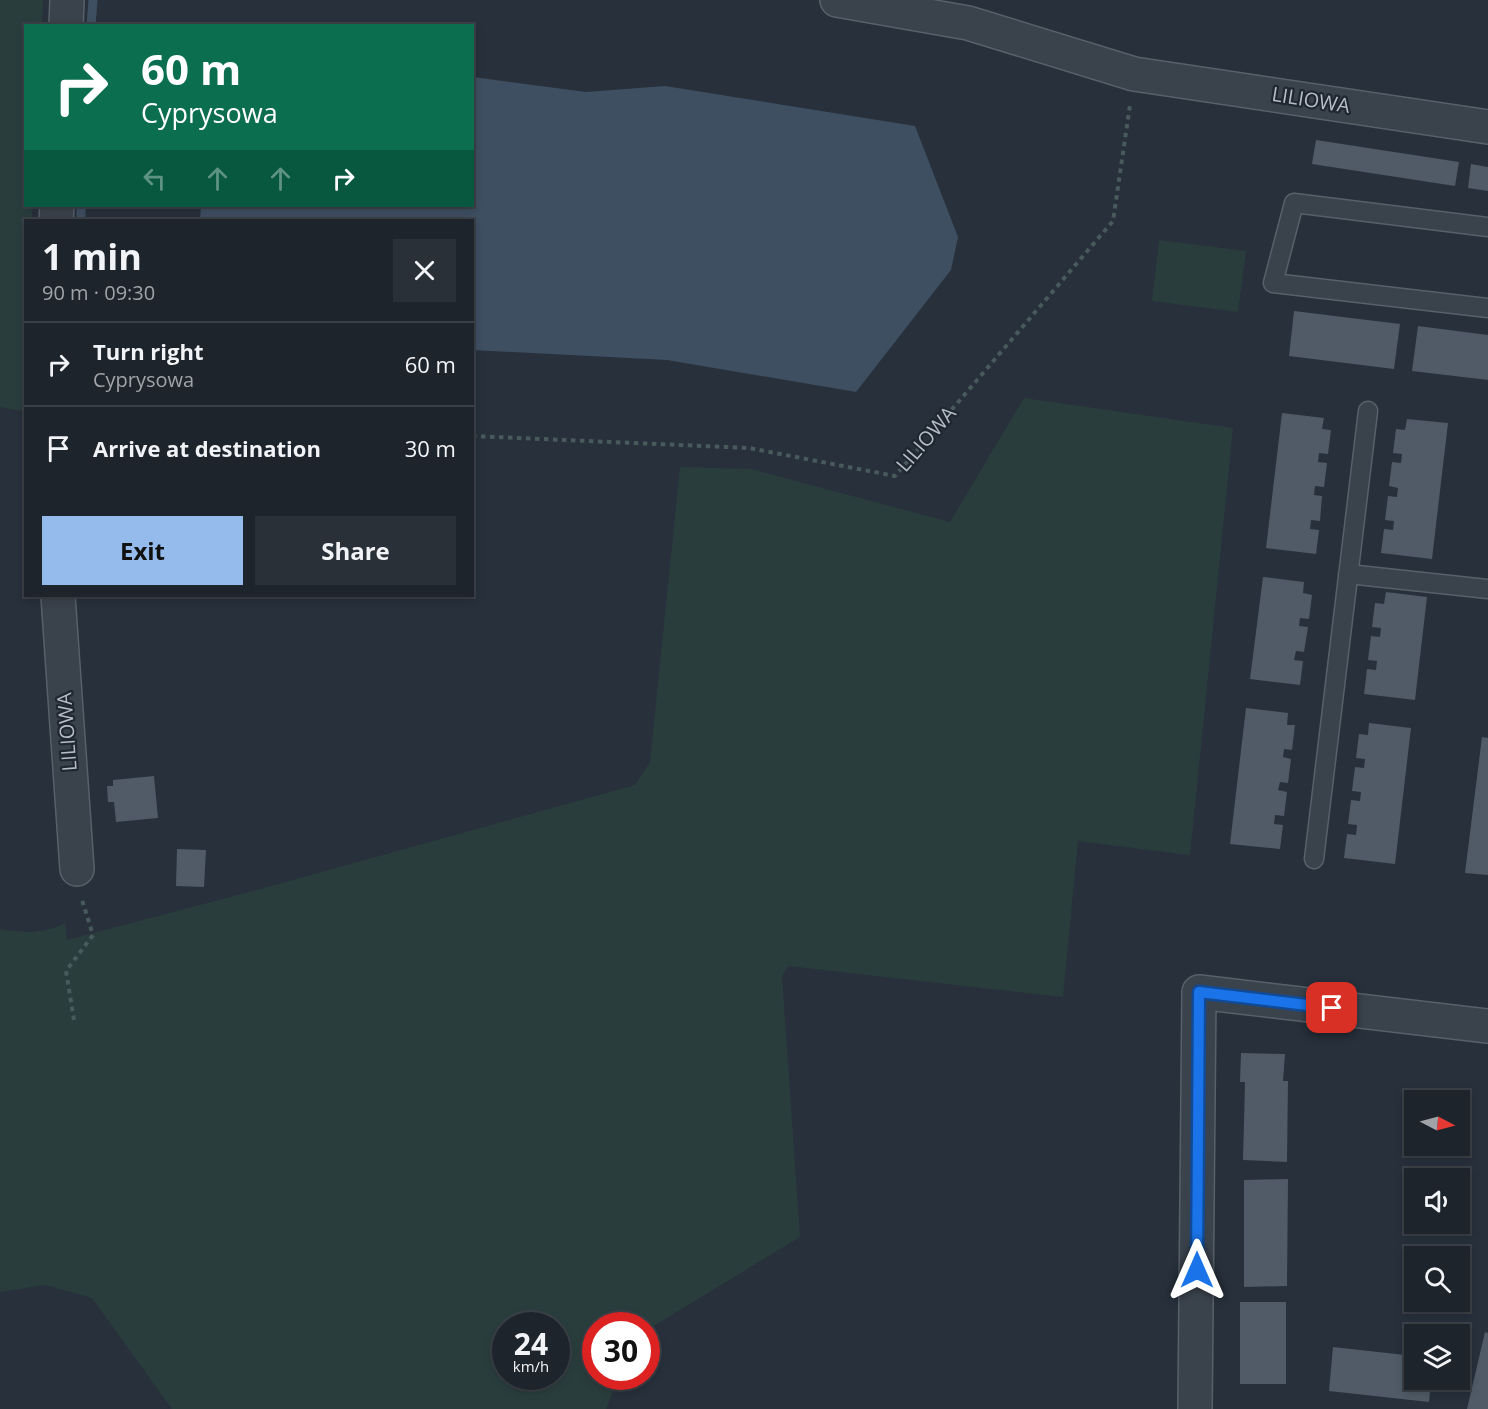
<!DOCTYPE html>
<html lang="en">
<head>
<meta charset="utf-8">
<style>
  :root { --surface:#1d242c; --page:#2a3038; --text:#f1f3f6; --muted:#a0a4a9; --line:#3b4148; --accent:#95bbed }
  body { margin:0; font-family:"Open Sans",sans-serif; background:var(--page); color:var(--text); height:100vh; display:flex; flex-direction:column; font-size:22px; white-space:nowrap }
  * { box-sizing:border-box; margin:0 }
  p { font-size:20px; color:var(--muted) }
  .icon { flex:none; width:33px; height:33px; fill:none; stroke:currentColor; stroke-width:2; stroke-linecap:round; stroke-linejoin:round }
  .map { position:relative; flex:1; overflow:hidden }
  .panel { position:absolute; left:24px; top:219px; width:450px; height:378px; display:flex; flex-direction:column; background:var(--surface); border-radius:0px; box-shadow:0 3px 9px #0003,0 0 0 2px var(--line) }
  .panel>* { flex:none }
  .hud { position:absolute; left:24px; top:24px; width:450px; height:183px; border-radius:0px; box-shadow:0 3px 9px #0003,0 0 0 2px var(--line); background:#0b6e4f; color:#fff; overflow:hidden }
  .needle { width:39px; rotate:96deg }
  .fabs { position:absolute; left:1404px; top:1090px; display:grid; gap:12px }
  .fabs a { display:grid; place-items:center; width:66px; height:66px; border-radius:0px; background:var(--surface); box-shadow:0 3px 9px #0003,0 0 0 2px var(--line); font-size:30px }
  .speed { position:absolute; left:492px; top:1312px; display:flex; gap:12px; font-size:30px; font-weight:700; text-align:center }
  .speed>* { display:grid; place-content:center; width:78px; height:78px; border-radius:50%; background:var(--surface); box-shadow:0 3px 9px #0003,0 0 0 2px var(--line); line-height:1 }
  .speed small { font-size:15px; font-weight:400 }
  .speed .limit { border:9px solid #d22; background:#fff; color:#111 }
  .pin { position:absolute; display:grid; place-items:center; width:51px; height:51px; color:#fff; margin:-26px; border-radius:12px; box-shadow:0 3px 9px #0006 }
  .me { position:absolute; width:66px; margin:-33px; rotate:0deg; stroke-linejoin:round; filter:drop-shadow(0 0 4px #0008) }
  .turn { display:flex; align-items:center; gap:21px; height:126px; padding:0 18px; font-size:27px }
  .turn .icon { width:78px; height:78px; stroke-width:2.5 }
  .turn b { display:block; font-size:42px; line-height:51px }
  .lanes { display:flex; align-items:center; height:57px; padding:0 18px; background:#0003; justify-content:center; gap:30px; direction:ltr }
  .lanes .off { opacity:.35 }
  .round { display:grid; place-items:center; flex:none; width:63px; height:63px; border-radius:0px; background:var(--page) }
  .summary { display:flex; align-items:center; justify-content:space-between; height:102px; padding:0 18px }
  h1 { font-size:36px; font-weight:700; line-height:45px }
  .cta { display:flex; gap:12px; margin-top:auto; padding:12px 18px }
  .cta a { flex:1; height:69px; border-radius:0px; background:var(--accent); color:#111; font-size:24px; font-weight:700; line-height:69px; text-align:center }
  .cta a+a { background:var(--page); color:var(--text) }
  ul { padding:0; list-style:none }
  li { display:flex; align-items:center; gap:18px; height:84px; padding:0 18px; border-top:2px solid var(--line) }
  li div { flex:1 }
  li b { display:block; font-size:22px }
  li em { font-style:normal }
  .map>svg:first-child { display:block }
  .green { fill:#2a3d3d; fill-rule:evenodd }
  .water { fill:#3e4f62 }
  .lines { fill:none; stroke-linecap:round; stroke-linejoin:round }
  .stream { stroke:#3e4f62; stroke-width:9 }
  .building { fill:#505b67 }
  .service-casing { stroke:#58606a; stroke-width:21 }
  .minor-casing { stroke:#58606a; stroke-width:36 }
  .path { stroke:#485a5c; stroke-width:4; stroke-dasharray:4.5 4.5; stroke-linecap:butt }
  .service { stroke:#3a424c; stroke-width:18 }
  .minor { stroke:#3a424c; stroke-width:33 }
  .route-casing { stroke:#114b97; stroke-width:15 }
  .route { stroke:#1a73e8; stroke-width:10 }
  .labels { text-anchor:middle; stroke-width:4.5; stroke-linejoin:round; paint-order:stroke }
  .street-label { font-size:20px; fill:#b6bdc7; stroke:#1f2731 }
</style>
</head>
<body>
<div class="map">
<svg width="1488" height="1409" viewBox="0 0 1488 1409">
  <rect width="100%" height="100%" fill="#27303b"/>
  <!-- green -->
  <path class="green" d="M0 0H43L42 25 26 26V206H32V220H26V341L22 411 0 407Z
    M1159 240 1246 251 1238 312 1152 301Z
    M1024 398 1233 428 1190 855 1078 841 1063 997 788 966 782 976 800 1237 647 1330 646 1326H596V1377H619L606 1409H172L92 1298 45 1285 0 1292V929C22 933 45 934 65 923L67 940 253 891 635 785 650 762 680 467 751 469 950 522ZM506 1326H556V1377H506Z"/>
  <!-- water -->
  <path class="water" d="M473 77 586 92 665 86 915 126 958 237 951 270 856 392 667 360 473 350 472 220H200L201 206H472Z"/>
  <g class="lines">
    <!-- stream -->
    <path class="stream" d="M91 26 93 0
      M81 206V220"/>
  </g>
  <!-- building -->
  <path class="building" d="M1316 140 1459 162 1455 186 1312 164Z
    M1471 164 1488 167V191L1468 188Z
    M1294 311 1400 324 1394 369 1289 356Z
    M1418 326 1488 335V380L1412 371Z
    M1282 413 1324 418 1322 429 1331 430 1328 454 1319 453 1318 462 1327 463 1324 487 1315 486 1314 495 1322 496 1320 521 1311 520 1310 529 1319 530 1316 554 1266 548Z
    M1407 419 1448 423 1432 559 1381 553 1384 529 1393 530 1394 521 1385 520 1388 496 1397 497 1398 488 1389 486 1392 462 1401 463 1402 454 1393 453 1396 429 1405 430Z
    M1263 577 1304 582 1303 593 1312 595 1309 619 1300 618 1299 626 1308 627 1304 652 1296 651 1294 660 1303 661 1300 685 1250 679Z
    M1386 592 1427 597 1415 700 1364 694 1367 669 1376 670 1377 661 1368 660 1371 636 1380 637 1381 628 1372 627 1375 603 1384 604Z
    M1246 708 1288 713 1287 725H1295L1292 750 1284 749 1283 757 1291 759 1288 783 1280 782 1278 790 1287 792 1284 816 1275 815 1274 824 1283 825 1280 849 1230 844Z
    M1369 723 1411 728 1395 864 1344 858 1347 834 1356 835 1357 825 1348 824 1351 800 1360 801 1361 792 1352 791 1355 767 1364 768 1365 759 1356 758 1359 734 1368 735Z
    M1482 737 1488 738V875L1465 873Z
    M154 776 158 818 116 822 114 802H108L107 786H113V780Z
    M177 849 206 850 204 887 176 886Z
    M1241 1053 1285 1054 1283 1081H1288L1287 1162 1243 1160 1245 1082H1240Z
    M1288 1179 1287 1286 1244 1287V1180Z
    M1240 1302H1286V1384H1240Z
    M1485 1332 1488 1333V1409H1467Z
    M1333 1347 1414 1356V1380H1431L1429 1402 1329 1391Z"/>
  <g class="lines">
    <defs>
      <path id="service" d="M1488 227 1294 203 1273 283 1488 308
        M1348 574 1488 589
        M1314 859 1368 411"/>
      <path id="minor" d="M837 0 968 23 1134 74 1488 127
        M66 26 67 0
        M56 220 57 206
        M58 596 77 869
        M1195 1409 1199 992 1488 1026"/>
    </defs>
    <!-- service casing -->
    <use href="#service" class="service-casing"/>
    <!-- minor casing -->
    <use href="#minor" class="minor-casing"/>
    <!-- path -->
    <path class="path" d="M472 436 749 448 895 476 1113 221 1130 105
      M74 1020 66 971 93 935 82 900"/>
    <!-- service -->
    <use href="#service" class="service"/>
    <!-- minor -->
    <use href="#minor" class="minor"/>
  </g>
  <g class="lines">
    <defs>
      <path id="route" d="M1197 1270 1199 992 1332 1008"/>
    </defs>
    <!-- route casing -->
    <use href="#route" class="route-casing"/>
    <!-- route -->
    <use href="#route" class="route"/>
  </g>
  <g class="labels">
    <!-- street labels -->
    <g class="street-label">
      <text transform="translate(1311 100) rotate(9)" y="7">LILIOWA</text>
      <text transform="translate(926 439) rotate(-49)" y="7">LILIOWA</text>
      <text transform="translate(67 732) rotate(-94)" y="7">LILIOWA</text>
    </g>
  </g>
</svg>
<div class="fabs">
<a><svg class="needle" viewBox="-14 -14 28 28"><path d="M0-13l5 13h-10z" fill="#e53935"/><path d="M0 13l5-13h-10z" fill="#a0a4a9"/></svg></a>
<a><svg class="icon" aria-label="sound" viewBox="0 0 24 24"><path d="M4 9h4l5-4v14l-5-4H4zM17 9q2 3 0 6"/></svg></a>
<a><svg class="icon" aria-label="search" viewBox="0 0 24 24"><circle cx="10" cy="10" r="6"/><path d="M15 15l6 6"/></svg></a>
<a><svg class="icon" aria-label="layers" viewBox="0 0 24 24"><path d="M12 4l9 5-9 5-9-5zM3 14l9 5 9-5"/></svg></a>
</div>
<div class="speed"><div>24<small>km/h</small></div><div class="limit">30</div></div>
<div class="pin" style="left:1332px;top:1008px;background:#d93025"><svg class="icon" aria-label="arrive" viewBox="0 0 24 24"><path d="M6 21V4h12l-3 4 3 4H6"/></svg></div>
<svg class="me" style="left:1197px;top:1270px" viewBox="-20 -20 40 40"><path d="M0-17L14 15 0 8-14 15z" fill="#1a73e8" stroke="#fff" stroke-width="4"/></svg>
<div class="hud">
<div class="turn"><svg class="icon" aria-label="right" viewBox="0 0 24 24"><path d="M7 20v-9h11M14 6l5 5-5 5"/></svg><div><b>60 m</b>Cyprysowa</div></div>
<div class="lanes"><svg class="icon off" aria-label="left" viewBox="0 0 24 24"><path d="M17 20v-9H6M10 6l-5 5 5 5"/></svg><svg class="icon off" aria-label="ahead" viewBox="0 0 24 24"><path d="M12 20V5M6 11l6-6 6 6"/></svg><svg class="icon off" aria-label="ahead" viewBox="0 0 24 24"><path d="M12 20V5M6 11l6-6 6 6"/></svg><svg class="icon" aria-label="right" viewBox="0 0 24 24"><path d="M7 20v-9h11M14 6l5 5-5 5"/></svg></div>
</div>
<section class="panel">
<div class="summary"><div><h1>1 min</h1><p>90 m · 09:30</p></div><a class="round"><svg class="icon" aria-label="close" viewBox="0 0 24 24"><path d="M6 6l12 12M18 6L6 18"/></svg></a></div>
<ul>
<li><svg class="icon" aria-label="right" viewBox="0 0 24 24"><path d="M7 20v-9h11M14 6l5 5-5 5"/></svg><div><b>Turn right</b><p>Cyprysowa</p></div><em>60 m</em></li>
<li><svg class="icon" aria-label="arrive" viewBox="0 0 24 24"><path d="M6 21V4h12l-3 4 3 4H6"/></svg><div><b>Arrive at destination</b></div><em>30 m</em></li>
</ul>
<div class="cta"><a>Exit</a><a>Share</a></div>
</section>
</div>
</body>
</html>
